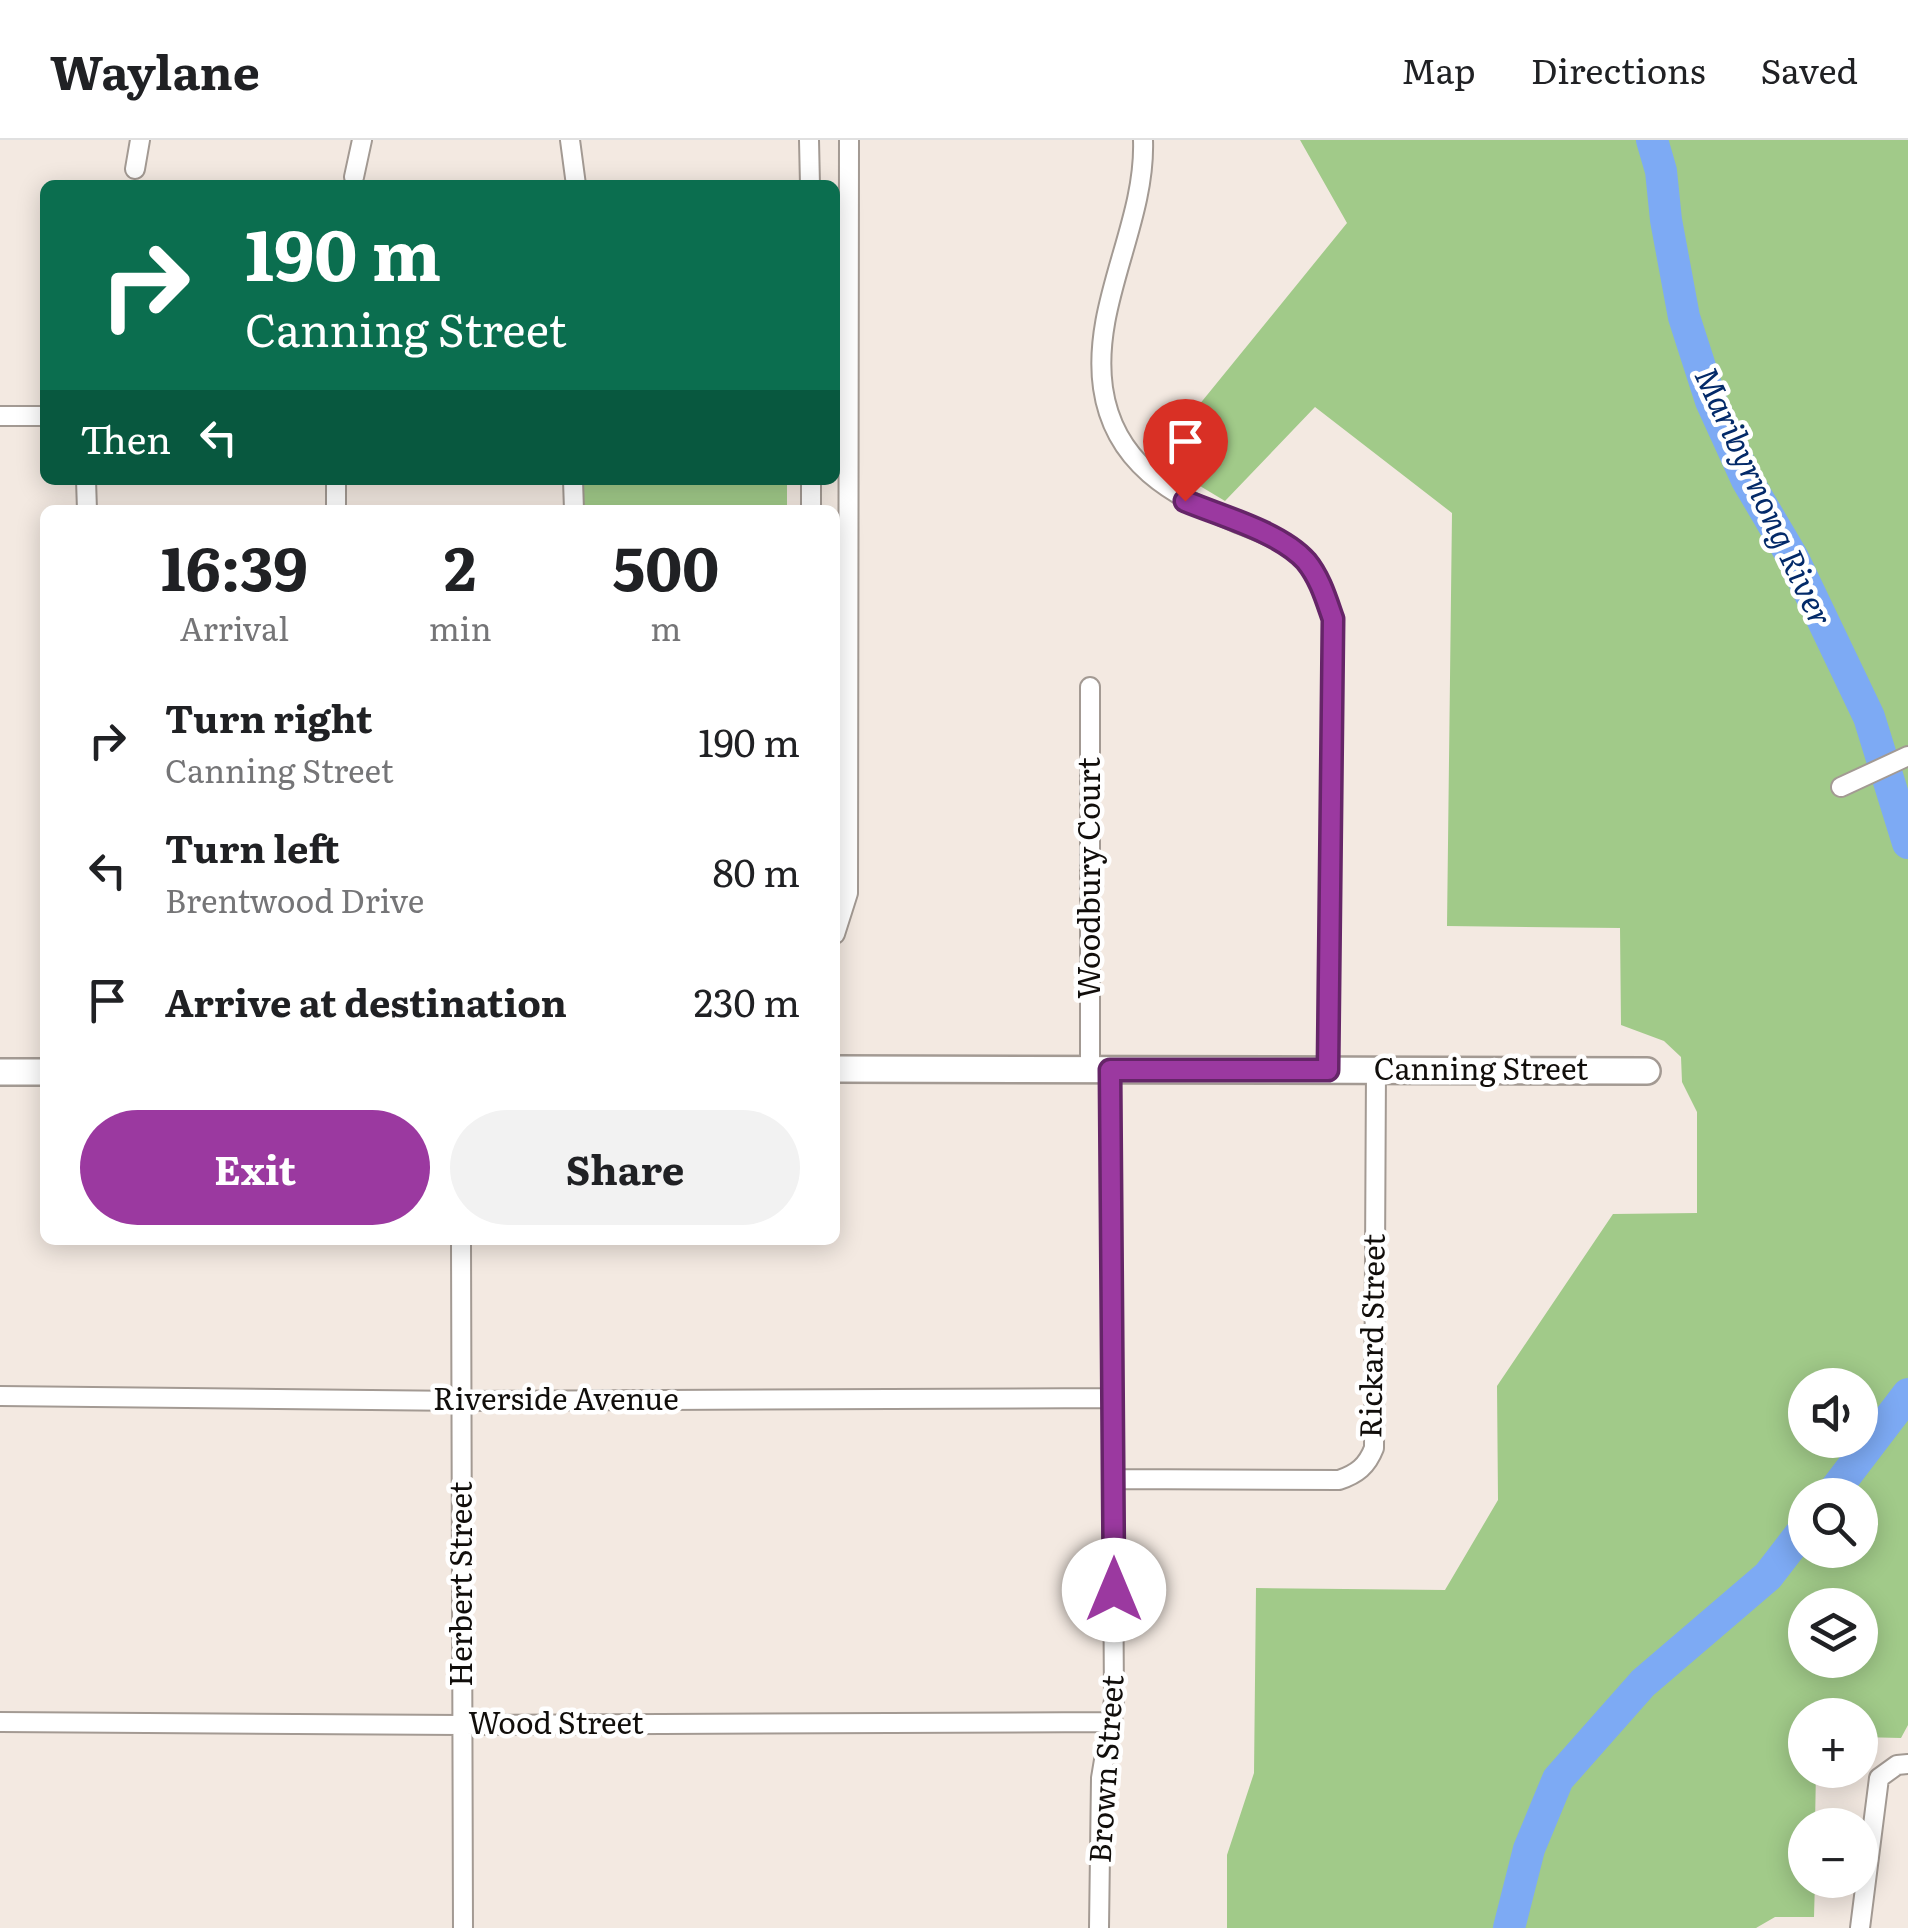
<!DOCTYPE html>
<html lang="en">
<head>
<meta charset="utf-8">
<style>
  :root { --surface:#fff; --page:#f2f2f2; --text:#202124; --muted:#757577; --line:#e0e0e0; --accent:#9b39a0 }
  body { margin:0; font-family:Literata,serif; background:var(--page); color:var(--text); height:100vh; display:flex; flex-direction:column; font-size:38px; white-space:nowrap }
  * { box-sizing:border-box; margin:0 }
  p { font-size:32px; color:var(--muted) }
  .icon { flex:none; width:55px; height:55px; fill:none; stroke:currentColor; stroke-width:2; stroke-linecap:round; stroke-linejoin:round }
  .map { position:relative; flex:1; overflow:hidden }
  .side { position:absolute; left:40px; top:365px; width:800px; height:740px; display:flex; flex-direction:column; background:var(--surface); border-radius:15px; box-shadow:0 5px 25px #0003 }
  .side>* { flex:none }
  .guide { position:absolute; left:40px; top:40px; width:800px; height:305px; border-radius:15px; box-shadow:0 5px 25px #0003; background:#0b6e4f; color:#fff; overflow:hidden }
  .fabs { position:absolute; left:1788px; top:1228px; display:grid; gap:20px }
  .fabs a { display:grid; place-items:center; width:90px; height:90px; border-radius:50%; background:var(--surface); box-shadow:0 5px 25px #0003; font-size:50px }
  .pin { position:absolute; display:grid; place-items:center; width:85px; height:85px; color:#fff; margin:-102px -42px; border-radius:50% 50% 50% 0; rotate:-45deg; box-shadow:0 0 10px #0007 }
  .pin .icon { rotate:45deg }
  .me { position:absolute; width:110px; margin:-55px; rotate:0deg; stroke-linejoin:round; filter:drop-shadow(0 0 8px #0008) }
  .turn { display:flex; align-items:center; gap:35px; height:210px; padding:0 40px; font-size:45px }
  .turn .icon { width:130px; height:130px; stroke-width:2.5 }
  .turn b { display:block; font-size:70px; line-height:85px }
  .then { display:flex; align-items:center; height:95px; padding:0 40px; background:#0003; gap:20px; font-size:38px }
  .eta { display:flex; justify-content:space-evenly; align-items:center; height:170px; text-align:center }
  .eta b { font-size:60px; font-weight:700; line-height:70px }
  .primary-button { display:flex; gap:20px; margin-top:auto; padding:20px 40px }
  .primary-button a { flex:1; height:115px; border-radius:60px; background:var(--accent); color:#fff; font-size:40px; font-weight:700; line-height:115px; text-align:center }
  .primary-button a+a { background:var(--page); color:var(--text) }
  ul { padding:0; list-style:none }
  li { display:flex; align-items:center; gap:30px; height:130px; padding:0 40px }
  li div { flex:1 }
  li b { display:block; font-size:38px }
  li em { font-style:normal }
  header { display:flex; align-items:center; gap:60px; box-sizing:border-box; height:140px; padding:0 50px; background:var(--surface); border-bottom:2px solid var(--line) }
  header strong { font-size:48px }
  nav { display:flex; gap:55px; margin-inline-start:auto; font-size:35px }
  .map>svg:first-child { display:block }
  .green { fill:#a1ca89; fill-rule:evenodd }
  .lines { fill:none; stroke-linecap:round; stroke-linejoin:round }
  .river { stroke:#7daaf4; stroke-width:32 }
  .street-casing { stroke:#a39a93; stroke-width:22 }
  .secondary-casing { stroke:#a39a93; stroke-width:30 }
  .street { stroke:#fff; stroke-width:18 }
  .secondary { stroke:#fff; stroke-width:25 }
  .route-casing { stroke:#652568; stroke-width:25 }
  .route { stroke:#9b39a0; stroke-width:18 }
  .labels { text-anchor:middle; stroke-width:9; stroke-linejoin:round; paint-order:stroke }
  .street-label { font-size:30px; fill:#110e0b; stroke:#fff }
  .water-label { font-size:32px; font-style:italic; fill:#032a69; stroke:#fff }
</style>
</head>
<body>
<header>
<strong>Waylane</strong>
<nav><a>Map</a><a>Directions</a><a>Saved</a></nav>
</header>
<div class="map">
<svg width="1908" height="1788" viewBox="0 0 1908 1788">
  <rect width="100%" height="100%" fill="#f3e9e1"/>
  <!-- green -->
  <path class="green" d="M1300 0H1908V1585L1901 1598 1860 1597V1575H1805V1630H1816L1815 1685H1805V1740H1815L1814 1777H1775L1756 1788H1227V1715L1254 1633 1256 1448 1445 1450 1498 1360 1497 1246 1613 1074 1697 1073V972L1682 942 1681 917 1664 901 1621 885 1620 788 1447 786 1452 373 1315 267 1225 361 1155 319 1347 83ZM1805 1245H1860V1300H1805ZM1805 1355H1860V1410H1805ZM1805 1465H1860V1520H1805Z
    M584 340H787V370H584Z"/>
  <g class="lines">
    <!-- river -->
    <path class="river" d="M1652 0 1661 31 1666 80 1684 177 1711 261 1747 340 1793 418 1869 577 1908 703
      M1831 1355 1908 1254
      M1509 1788 1529 1709 1558 1639 1643 1543 1768 1436 1805 1388"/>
    <defs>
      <path id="street" d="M570 0 576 45
        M809 0 810 45
        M1143 0C1146 84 1091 164 1103 248 1114 324 1172 355 1235 382 1260 392 1283 400 1302 418 1319 434 1326 458 1333 479L1328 930
        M135 29 140 0
        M354 37 362 0
        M0 276H45
        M86 340 87 370
        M336 340V370
        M573 340 574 370
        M811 340V370
        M1841 647 1908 616
        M835 794 848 753 849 0
        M1090 930V547
        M461 1100 463 1788
        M0 1256 464 1261 1112 1258
        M1114 1339 1339 1340C1357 1334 1367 1326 1374 1308L1376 930
        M0 1582 461 1585 1113 1582
        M1099 1788 1101 1638 1114 1560 1110 930
        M1860 1788 1879 1638 1897 1625 1908 1624"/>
      <path id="secondary" d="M835 929 1647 931
        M0 932H45"/>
    </defs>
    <!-- street casing -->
    <use href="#street" class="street-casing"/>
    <!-- secondary casing -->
    <use href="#secondary" class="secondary-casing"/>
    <!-- street -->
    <use href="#street" class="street"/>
    <!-- secondary -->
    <use href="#secondary" class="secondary"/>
  </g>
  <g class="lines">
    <defs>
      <path id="route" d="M1114 1450 1110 930H1328L1333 479C1326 459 1320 438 1306 421 1280 392 1221 376 1185 361"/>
    </defs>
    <!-- route casing -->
    <use href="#route" class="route-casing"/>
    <!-- route -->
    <use href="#route" class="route"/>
  </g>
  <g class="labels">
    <!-- street labels -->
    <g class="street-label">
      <text transform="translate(1090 738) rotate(-90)" y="10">Woodbury Court</text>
      <text x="1481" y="940">Canning Street</text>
      <text transform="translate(1373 1196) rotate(-89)" y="10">Rickard Street</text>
      <text x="556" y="1270">Riverside Avenue</text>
      <text transform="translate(462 1444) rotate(-90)" y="10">Herbert Street</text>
      <text x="556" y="1594">Wood Street</text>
      <text transform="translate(1107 1629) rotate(-86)" y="10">Brown Street</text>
    </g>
    <!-- water labels -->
    <g class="water-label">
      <text transform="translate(1763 357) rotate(65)" y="11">Maribyrnong River</text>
    </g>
  </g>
</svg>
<div class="fabs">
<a><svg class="icon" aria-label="sound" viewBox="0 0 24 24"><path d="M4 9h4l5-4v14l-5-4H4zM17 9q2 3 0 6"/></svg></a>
<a><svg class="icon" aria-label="search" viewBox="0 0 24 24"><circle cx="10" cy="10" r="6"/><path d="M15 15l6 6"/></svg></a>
<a><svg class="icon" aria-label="layers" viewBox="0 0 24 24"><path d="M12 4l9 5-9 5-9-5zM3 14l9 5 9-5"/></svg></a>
<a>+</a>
<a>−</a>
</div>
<div class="pin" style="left:1185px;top:361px;background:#d93025"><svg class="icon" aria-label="arrive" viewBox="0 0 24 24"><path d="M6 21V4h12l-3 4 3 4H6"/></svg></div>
<svg class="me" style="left:1114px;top:1450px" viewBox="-20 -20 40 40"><circle r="19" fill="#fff"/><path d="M0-13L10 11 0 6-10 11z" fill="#9b39a0"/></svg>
<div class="guide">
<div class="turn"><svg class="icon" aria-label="right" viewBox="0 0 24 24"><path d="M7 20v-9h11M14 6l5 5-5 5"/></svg><div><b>190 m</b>Canning Street</div></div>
<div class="then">Then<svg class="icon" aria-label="left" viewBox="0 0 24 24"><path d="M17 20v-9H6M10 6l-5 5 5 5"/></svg></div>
</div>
<section class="side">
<div class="eta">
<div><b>16:39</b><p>Arrival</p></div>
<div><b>2</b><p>min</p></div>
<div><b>500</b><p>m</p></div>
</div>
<ul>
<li><svg class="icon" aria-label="right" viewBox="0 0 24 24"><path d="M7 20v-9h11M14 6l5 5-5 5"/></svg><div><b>Turn right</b><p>Canning Street</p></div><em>190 m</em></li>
<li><svg class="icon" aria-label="left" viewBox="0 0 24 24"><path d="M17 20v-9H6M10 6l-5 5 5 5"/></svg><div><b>Turn left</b><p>Brentwood Drive</p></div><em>80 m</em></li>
<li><svg class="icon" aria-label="arrive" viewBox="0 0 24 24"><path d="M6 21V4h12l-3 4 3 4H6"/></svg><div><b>Arrive at destination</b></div><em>230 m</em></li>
</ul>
<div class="primary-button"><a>Exit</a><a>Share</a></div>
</section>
</div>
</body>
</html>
